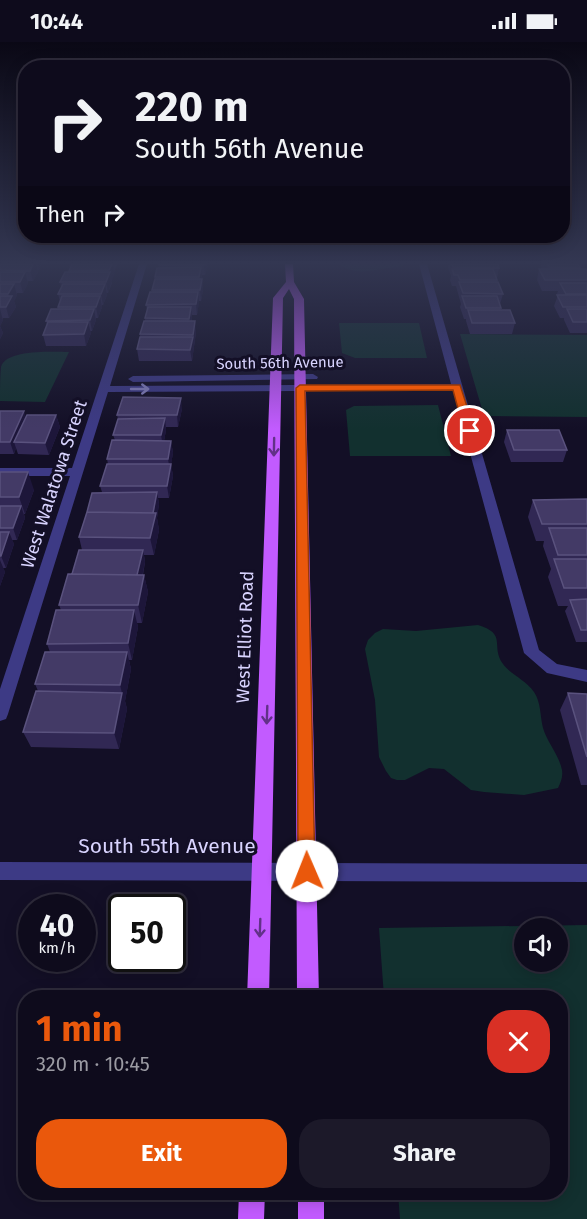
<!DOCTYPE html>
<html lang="en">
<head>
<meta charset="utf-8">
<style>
  :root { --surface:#0e0b1c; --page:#1c1929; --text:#f1f3f6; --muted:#9b9ba3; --line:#2e2b3b; --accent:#ea580c }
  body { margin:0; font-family:"Fira Sans",sans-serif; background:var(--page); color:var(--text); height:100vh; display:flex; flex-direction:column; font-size:22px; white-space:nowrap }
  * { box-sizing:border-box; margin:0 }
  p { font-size:20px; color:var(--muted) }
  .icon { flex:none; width:33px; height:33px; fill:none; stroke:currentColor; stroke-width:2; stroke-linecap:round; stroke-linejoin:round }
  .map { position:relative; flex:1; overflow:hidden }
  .details { position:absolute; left:18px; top:948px; width:550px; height:210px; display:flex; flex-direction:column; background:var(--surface); border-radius:24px; box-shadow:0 3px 15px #0003,0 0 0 2px var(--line) }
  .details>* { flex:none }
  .guide { position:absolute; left:18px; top:18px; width:552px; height:183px; border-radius:24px; box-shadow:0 3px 15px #0003,0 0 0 2px var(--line); background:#0e0b1c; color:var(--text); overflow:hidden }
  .tools { position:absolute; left:514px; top:876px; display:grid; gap:12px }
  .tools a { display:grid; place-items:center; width:54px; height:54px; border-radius:50%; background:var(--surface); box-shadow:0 3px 15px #0003,0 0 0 2px var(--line); font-size:30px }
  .speed { position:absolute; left:18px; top:852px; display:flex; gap:12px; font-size:30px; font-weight:700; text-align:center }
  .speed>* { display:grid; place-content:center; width:78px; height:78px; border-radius:50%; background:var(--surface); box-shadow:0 3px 15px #0003,0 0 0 2px var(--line); line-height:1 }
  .speed small { font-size:15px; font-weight:400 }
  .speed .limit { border:3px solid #111; border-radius:9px; background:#fff; color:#111 }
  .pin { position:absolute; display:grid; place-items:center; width:51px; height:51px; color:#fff; margin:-26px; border:3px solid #fff; border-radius:50%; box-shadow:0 2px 6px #0007 }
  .me { position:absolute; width:66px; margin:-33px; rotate:359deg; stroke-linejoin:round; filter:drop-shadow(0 0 4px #0008) }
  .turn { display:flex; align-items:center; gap:21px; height:126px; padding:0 18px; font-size:27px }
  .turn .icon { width:78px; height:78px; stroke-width:2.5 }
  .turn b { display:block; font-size:42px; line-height:51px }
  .then { display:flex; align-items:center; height:57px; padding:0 18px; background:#0003; gap:12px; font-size:22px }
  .round { display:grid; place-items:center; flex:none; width:63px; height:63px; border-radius:24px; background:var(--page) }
  .head { display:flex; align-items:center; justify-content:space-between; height:102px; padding:0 18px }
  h1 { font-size:36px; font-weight:700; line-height:45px; color:var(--accent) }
  .action { display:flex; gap:12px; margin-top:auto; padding:12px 18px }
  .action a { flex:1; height:69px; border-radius:24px; background:var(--accent); color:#fff; font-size:24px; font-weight:700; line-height:69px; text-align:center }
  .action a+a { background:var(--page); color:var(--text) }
  .status { display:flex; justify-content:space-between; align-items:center; height:42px; padding:0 30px; background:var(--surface); direction:ltr }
  .status svg { height:16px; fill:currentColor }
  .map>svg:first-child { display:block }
  .green { fill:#12302f; fill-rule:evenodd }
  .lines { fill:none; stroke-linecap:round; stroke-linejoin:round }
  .minor { fill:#3d3a85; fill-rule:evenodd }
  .major { fill:#c25bff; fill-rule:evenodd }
  .wall { fill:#312854 }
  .shaded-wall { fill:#1d163a }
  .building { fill:#433a66; stroke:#5a527e; stroke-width:1.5 }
  .oneway { stroke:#837fbc }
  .oneway2 { stroke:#623188 }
  .route { fill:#ea580c; stroke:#983908; stroke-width:1.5 }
  .labels { text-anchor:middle; stroke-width:6; stroke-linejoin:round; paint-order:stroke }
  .far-street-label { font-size:15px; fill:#d9d4ff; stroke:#130f26 }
  .street-label { font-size:18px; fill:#d9d4ff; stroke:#130f26 }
  .near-street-label { font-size:21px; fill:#d9d4ff; stroke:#130f26 }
</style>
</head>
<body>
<div class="status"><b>10:44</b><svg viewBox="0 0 49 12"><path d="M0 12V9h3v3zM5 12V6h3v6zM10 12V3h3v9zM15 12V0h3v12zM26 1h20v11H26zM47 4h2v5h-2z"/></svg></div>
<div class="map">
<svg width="587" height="1177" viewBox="0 0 587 1177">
  <rect width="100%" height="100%" fill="#130f26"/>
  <!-- green -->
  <path class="green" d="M339 222H405C397 227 390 225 381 227 365 230 353 232 339 222Z
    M339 281H419L427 316H355L342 311Z
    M460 292 587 293V375L484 374Z
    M69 310 45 360 0 359C0 349 0 335 1 325 6 307 53 310 69 310Z
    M438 363 451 414H350L346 368 354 364Z
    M478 583C508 592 490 604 503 622 511 633 526 638 534 650 541 660 540 674 543 686 547 700 559 713 562 728 563 735 561 740 558 746L524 753 484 750 471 748 444 727 429 726 405 738H397L391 736 386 729 379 715 375 658 365 607 368 598 375 591 383 587 416 589Z
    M587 883V1177H400L398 1151 561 1150V956L384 955 379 886ZM558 886V920H525V886Z"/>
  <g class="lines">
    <!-- minor -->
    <path class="minor" d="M139 222H147L110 344 451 342 419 222H427L539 608 557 622 587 628V640L547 631 524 611 453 348 108 350 8 672 6 677 0 679V647L70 434H0V426H72Z
      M313 332 318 335 317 337 133 340 128 337 133 334Z
      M0 820 587 822V840L0 838Z"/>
    <!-- major -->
    <path class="major" d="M285 222H293L294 240 304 257 319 956H297L294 257 289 247 283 256 269 956H247L273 256 286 240Z
      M239 1150H265L264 1177H238Z
      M298 1150H324V1177H298Z"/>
  </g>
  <!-- wall -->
  <path class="wall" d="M0 222H42L39 228H37L38 230 33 239H28V241L23 251H17V253L14 259 16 265 9 276H3V278L0 284 3 291 0 297Z
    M69 222H117L111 239 112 241 108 251H106L107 253 103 263H102V265L98 276H96V278L92 289H90L91 291 86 304H46L43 293 47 283 46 279 58 267V265L60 259 58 252 61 246 60 240 69 230 70 226Z
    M208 222 205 233H202L203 248 201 259H199L197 273H192V279L196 290 192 319H139L137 307 140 296V292L145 279V276L147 268 146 263 152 250 155 235 160 226 159 223Z
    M449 222H498L499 226 497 236V240L503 252 500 262 501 268 515 281 512 292H470L466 279V277H464L460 265 461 262 456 244H452L450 238 451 234 448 225Z
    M541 222H582L581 227 587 229V291H570L564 278V276H560L554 264 558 253 557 252 558 249H542L537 238 539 227H541Z
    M182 367 178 385H166V388L164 399H171L173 411 171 422 173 434 169 456H158L159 462 157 476 159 488 154 513H144L145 520 143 533H144L148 550 142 581H137L138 585 132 618H129L131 627 125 659 127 667 119 707 31 705 23 690 38 649 35 642 50 610 47 602 61 568 59 563 82 508 79 495 102 450 100 444 108 422 107 417 115 398 113 393 118 377 117 373Z
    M0 369 26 375 56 373 60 385 49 413 18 412 16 406 14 412H0Z
    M507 388 567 408 563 420H511L504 400Z
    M0 430 34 448 25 472H24L25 476 17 498H12L14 502 6 526H3L5 530 0 544Z
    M587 457V600H576L565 569 568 564H558L548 535 551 527 543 504 544 499H536L528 475 533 458Z
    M568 651 587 652V743H581L560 668Z"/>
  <!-- shaded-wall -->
  <path class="shaded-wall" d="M33 222H36L38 230 33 239 30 229Z
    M37 222H42L39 228Z
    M112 222H113L115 230 108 251 106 240Z
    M204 223H208L205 233Z
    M201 225 202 236 200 246 199 235Z
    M25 230 28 241 23 251 20 240Z
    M202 237 203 248 201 259 200 248Z
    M14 242 17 253 14 259 16 265 9 276 6 265 10 258 8 252Z
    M105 242 107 253 103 263 101 252Z
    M198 250 199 261 197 273 196 262Z
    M100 254 102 265 98 276 96 265Z
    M191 265 192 276 190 288 189 277Z
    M0 267 3 278 0 284 3 291 0 297Z
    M94 267 96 278 92 289 90 278Z
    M195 279 196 290 192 319 190 308Z
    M88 280 91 291 86 304 84 292Z
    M181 356 182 367 178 385 177 373Z
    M24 369 28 381 14 400 16 406 14 412 10 400Z
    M56 373 60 385 49 413 45 401Z
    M165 376 166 388 163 405 161 393Z
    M171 399 173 411 170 429 168 417Z
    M171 422 173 434 169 456 167 444Z
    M28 430 34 448 25 472 19 455Z
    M157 450 159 462 157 476 159 488 154 513 150 496Z
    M21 464 25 476 17 498 13 486Z
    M9 490 14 502 6 526 1 514Z
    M143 508 145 520 140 545 137 533Z
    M0 518 5 530 0 544Z
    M144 533 148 550 142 581 138 563Z
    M134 568 138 585 132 618 128 601Z
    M127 610 131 627 125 659 127 667 119 707 114 691 122 651 120 643Z"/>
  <!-- building -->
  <path class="building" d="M0 222H33L30 229 0 228Z
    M72 222H112L109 228 69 229Z
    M205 222 204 223H159V222Z
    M452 222H498L499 226 453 225Z
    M547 222H578L580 226 549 225Z
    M201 225 199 235H155L157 226Z
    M452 227H493L497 238H460L458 233H454Z
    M539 227H586L587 229V238H545Z
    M0 230H25L20 240H0Z
    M65 230H110L106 240H60Z
    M155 237H202L200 248H152Z
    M459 240H498L503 252 463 251Z
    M560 241H587V252H566Z
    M0 242H14L8 252H0Z
    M63 242H105L101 252H58Z
    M150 250H198L196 262 146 263Z
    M557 253H587V265H563Z
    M0 254H12L6 265H0Z
    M62 254H100L96 265H58Z
    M462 254H497L501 266H466Z
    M148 265H191L189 277 145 276Z
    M51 267H94L90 278 46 279Z
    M567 267H587V280H573Z
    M468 268H510L515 281H472Z
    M144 279H195L193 293 140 292Z
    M48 280H88L84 292 43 293Z
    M140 295H193L190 308 137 307Z
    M123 355 181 356 177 373H117Z
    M0 369H24L10 400H0Z
    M27 373H56L45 401 14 400Z
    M165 376 161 393H113L118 377Z
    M507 388H559L567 408H514Z
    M112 398 171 399 168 417H107Z
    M107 422H171L167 444H100Z
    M0 430H28L19 455H0Z
    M157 450 153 471 87 470 92 451Z
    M587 457V482H542L533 458Z
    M0 464H21L13 486H0Z
    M87 470 156 471 150 496 79 495Z
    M549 486H587V513H558Z
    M0 490H9L1 514H0Z
    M79 508H143L137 533 72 532Z
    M554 517H587V546H564Z
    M68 532 144 533 138 563H59Z
    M587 557V588H581L570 558Z
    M56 568H134L128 601 47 602Z
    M45 610H127L120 643 35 642Z
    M36 649 122 651 114 691 23 690Z
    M568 651 587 652V715Z"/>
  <!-- one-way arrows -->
  <defs><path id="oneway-shaft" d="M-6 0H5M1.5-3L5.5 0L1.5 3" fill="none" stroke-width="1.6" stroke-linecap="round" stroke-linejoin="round" transform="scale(1.5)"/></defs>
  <use class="oneway" href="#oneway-shaft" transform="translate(140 347)"/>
  <g class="oneway2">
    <use href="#oneway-shaft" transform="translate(274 405) rotate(91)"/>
    <use href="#oneway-shaft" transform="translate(267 673) rotate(92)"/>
    <use href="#oneway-shaft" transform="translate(260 886) rotate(92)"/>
  </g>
  <!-- sky -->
  <linearGradient id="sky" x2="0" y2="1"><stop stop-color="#0a0815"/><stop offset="0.57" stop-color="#333752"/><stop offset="1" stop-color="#333752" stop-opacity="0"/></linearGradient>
  <rect width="587" height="387" fill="url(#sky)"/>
  <!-- route -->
  <path class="route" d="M300 343H460L475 389 470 392 464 389 453 348 305 349 315 829 313 835 307 837 300 835 298 829 296 346Z"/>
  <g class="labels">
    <!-- far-street labels -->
    <g class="far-street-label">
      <text transform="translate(280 321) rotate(-1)" y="5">South 56th Avenue</text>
    </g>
    <!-- street labels -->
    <g class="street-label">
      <text transform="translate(54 442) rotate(-72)" y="6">West Walatowa Street</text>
      <text transform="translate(245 595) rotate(-88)" y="6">West Elliot Road</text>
    </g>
    <!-- near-street labels -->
    <g class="near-street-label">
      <text x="167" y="811">South 55th Avenue</text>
    </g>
  </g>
</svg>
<div class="tools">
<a><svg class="icon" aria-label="sound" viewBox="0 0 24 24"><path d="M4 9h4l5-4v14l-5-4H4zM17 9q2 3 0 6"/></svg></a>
</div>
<div class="speed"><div>40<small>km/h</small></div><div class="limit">50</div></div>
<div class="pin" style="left:470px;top:389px;background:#d93025"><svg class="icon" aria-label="arrive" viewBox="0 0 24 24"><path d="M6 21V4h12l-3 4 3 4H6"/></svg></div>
<svg class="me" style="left:307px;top:829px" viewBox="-20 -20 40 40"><circle r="19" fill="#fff"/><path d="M0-13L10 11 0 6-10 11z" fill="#ea580c"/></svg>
<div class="guide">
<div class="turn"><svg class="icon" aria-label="right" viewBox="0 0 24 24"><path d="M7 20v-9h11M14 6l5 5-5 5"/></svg><div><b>220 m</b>South 56th Avenue</div></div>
<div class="then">Then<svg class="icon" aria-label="right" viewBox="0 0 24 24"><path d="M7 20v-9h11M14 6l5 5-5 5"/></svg></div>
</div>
<section class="details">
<div class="head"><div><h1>1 min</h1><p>320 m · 10:45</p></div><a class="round" style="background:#d93025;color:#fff"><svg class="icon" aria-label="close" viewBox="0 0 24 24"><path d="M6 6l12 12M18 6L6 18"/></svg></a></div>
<div class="action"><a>Exit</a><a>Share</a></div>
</section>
</div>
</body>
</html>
